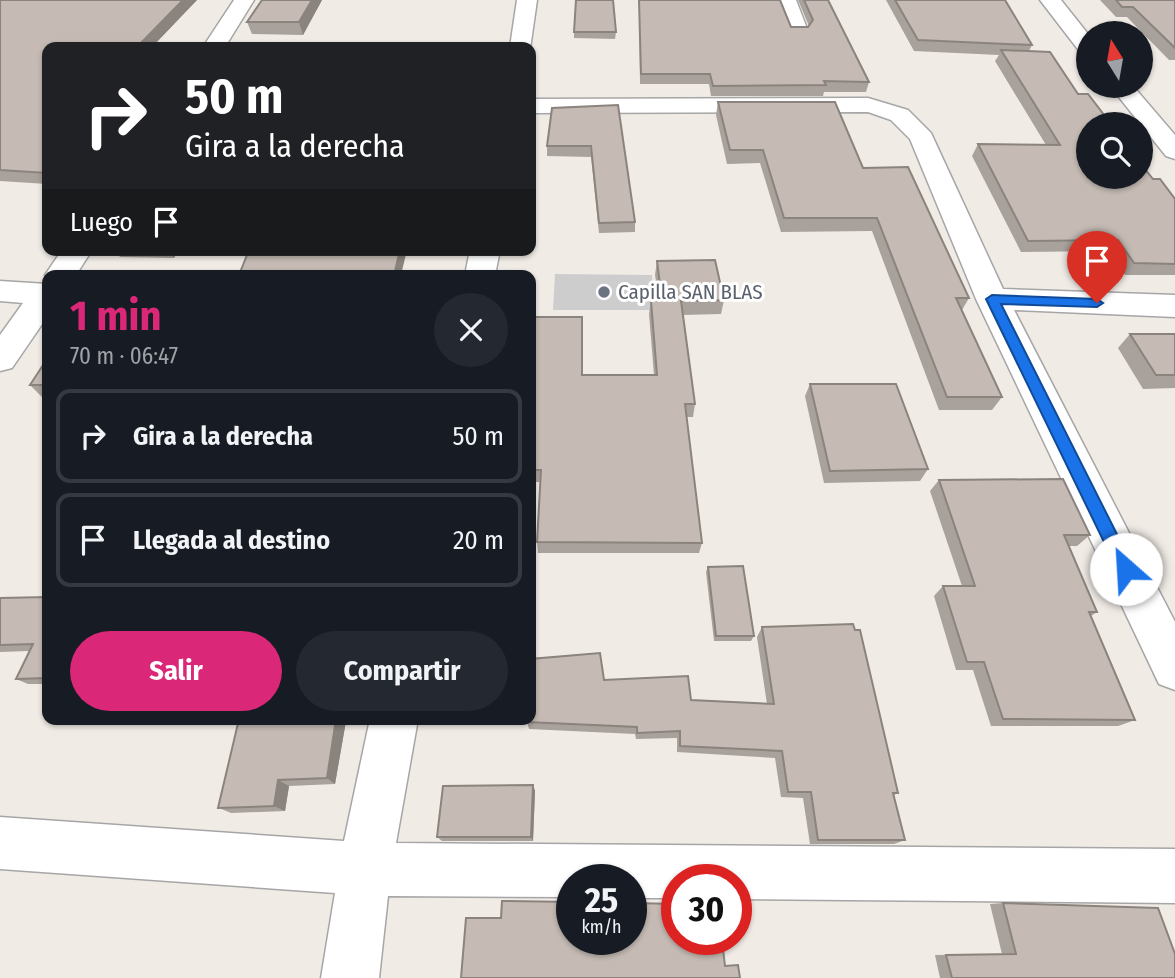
<!DOCTYPE html>
<html lang="es">
<head>
<meta charset="utf-8">
<style>
  :root { --surface:#171b24; --page:#242831; --text:#f1f3f6; --muted:#9ea1a6; --line:#363941; --accent:#db2777 }
  body { margin:0; font-family:"Fira Sans Condensed",sans-serif; background:var(--page); color:var(--text); height:100vh; display:flex; flex-direction:column; font-size:26px; white-space:nowrap }
  * { box-sizing:border-box; margin:0 }
  p { font-size:23px; color:var(--muted) }
  .icon { flex:none; width:38px; height:38px; fill:none; stroke:currentColor; stroke-width:2; stroke-linecap:round; stroke-linejoin:round }
  .map { position:relative; flex:1; overflow:hidden }
  .panel { position:absolute; left:42px; top:270px; width:494px; height:455px; display:flex; flex-direction:column; background:var(--surface); border-radius:14px; box-shadow:0 2px 5px #0004 }
  .panel>* { flex:none }
  .top-card { position:absolute; left:42px; top:42px; width:494px; height:214px; border-radius:14px; box-shadow:0 2px 5px #0004; background:#202124; color:#fff; overflow:hidden }
  .needle { width:46px; rotate:349deg }
  .tools { position:absolute; left:1076px; top:21px; display:grid; gap:14px }
  .tools a { display:grid; place-items:center; width:77px; height:77px; border-radius:50%; background:var(--surface); box-shadow:0 2px 5px #0004; font-size:35px }
  .speed { position:absolute; left:556px; top:864px; display:flex; gap:14px; font-size:35px; font-weight:700; text-align:center }
  .speed>* { display:grid; place-content:center; width:91px; height:91px; border-radius:50%; background:var(--surface); box-shadow:0 2px 5px #0004; line-height:1 }
  .speed small { font-size:18px; font-weight:400 }
  .speed .limit { border:10px solid #d22; background:#fff; color:#111 }
  .pin { position:absolute; display:grid; place-items:center; width:60px; height:60px; color:#fff; margin:-72px -30px; border-radius:50% 50% 50% 0; rotate:-45deg; box-shadow:0 0 7px #0007 }
  .pin .icon { rotate:45deg }
  .me { position:absolute; width:77px; margin:-38px; rotate:334deg; stroke-linejoin:round; filter:drop-shadow(0 0 5px #0008) }
  .turn { display:flex; align-items:center; gap:24px; height:147px; padding:0 28px; font-size:32px }
  .turn .icon { width:91px; height:91px; stroke-width:2.5 }
  .turn b { display:block; font-size:49px; line-height:60px }
  .then { display:flex; align-items:center; height:66px; padding:0 28px; background:#0003; gap:14px; font-size:26px }
  .round { display:grid; place-items:center; flex:none; width:74px; height:74px; border-radius:37px; background:var(--page) }
  .headline { display:flex; align-items:center; justify-content:space-between; height:119px; padding:0 28px }
  h1 { font-size:42px; font-weight:700; line-height:52px; color:var(--accent) }
  .cta { display:flex; gap:14px; margin-top:auto; padding:14px 28px }
  .cta a { flex:1; height:80px; border-radius:42px; background:var(--accent); color:#fff; font-size:28px; font-weight:700; line-height:80px; text-align:center }
  .cta a+a { background:var(--page); color:var(--text) }
  ul { padding:0; list-style:none }
  li { display:flex; align-items:center; gap:21px; height:94px; margin:0 14px 10px; padding:0 14px; border:4px solid var(--line); border-radius:14px }
  li div { flex:1 }
  li b { display:block; font-size:26px }
  li em { font-style:normal }
  .map>svg:first-child { display:block }
  .religious { fill:#cdcdcd }
  .lines { fill:none; stroke-linecap:round; stroke-linejoin:round }
  .minor-casing { stroke:#a6a6a6; stroke-width:3 }
  .minor { fill:#fff; fill-rule:evenodd }
  .wall { fill:#a9a19b }
  .shaded-wall { fill:#8a837e }
  .building { fill:#c5bbb4; stroke:#8a837e; stroke-width:2 }
  .route { fill:#1a73e8; stroke:#114b97; stroke-width:2 }
  .worship-dot { fill:#6b7280; stroke:#fff; stroke-width:2.5 }
  .labels { text-anchor:middle; stroke-width:6; stroke-linejoin:round; paint-order:stroke }
  .worship-label { font-size:21px; fill:#5b616d; stroke:#fff; text-anchor:start }
</style>
</head>
<body>
<div class="map">
<svg width="1175" height="978" viewBox="0 0 1175 978">
  <rect width="100%" height="100%" fill="#f0ebe5"/>
  <!-- religious -->
  <path class="religious" d="M555 274 652 275 654 310H553Z"/>
  <g class="lines">
    <defs>
      <path id="minor" d="M234 0H254L225 47H203Z
        M517 0H537L530 49 510 47Z
        M776 0H796L808 31 804 35H790Z
        M1040 0H1061L1088 34V53L1080 52Z
        M1110 86H1133L1175 135V159L1166 156Z
        M868 98 908 110 931 133 1003 289 1175 295V317L1014 310 1175 622V690L1159 684 976 299 910 139 891 120 868 112 530 113V99Z
        M62 250H92L76 275H47V279L45 275Z
        M470 250H500L495 275H465Z
        M0 281 47 284V317L12 368 0 371V335L23 303 0 301Z
        M370 719H418L396 843 1175 849V903L737 899V880H677V898H632V880H572V897L388 896 379 978H321L335 893 0 869V817L344 841Z"/>
    </defs>
    <!-- minor casing -->
    <use href="#minor" class="minor-casing"/>
    <!-- minor -->
    <use href="#minor" class="minor"/>
  </g>
  <!-- wall -->
  <path class="wall" d="M0 0H197L152 47H47V184L0 181Z
    M262 0H322L303 35 252 34 247 22Z
    M639 0 791 27H808L809 26 798 0H828L869 82 866 92H824L823 96H711L709 84H640Z
    M886 0H1005L1032 45 1029 51 1078 94 1153 179 1175 199V275H1125L1109 251 1021 252 972 156 978 144 1046 145 995 61 999 55 914 51Z
    M1100 0H1175V60H1169L1127 17H1116Z
    M574 32H616L615 39 574 38Z
    M718 102 863 168 969 298 962 310 1002 397 992 410H939L872 231 781 232 760 163 727 164 716 115Z
    M618 105 635 222V232L599 233 591 157 547 156V146Z
    M115 250H178L174 258 120 257Z
    M657 261 724 300 721 314 682 315 695 404 693 417H687L702 543 699 553H538L537 542 540 482H530V317L582 375H654L649 314 651 301 659 300 655 275Z
    M1130 334H1175V388L1143 389 1118 348Z
    M47 359V398H43L30 385Z
    M810 384 928 469 920 481 824 483 805 396Z
    M939 480 1090 535 1077 546H1068L1097 612 1091 616 1135 720 1118 726H991L973 670H956L934 596 943 586H962L930 491Z
    M708 567 754 636 751 641H714L706 572Z
    M47 597V684H28L16 679 29 651 0 652V598Z
    M762 627 898 793 894 795 905 840 894 844H810L803 798 781 797 775 758 677 752V738L636 739 635 734 529 729 527 722 604 680 691 700 767 704 757 637Z
    M346 721 335 784 289 786 285 811 231 813 219 808Z
    M533 785 535 791 533 841H442L437 837Z
    M1003 903 1175 978H940L935 955 1002 954 990 904Z"/>
  <!-- shaded-wall -->
  <path class="shaded-wall" d="M183 0H197L152 47H137Z
    M312 0H322L303 35 299 22Z
    M169 250H178L174 258Z
    M400 250H407L401 275H394Z
    M336 719H344L346 721 335 784 327 778Z
    M278 780 289 786 285 811 274 806Z
    M533 785 535 791 533 841 531 837Z"/>
  <!-- building -->
  <path class="building" d="M0 0H183L137 47H47V173L0 170Z
    M262 0H312L299 22H247Z
    M576 0H613L616 32H574Z
    M639 0H780L791 27H808L813 20 804 0H828L869 82 824 81 826 85 713 86 710 74H641Z
    M895 0H1005L1032 45 918 40Z
    M1116 0H1175V48L1133 7H1122Z
    M1001 50 1050 52 1078 94H1088L1111 124H1088V177H1141V164L1153 179H1160L1175 199V264L1134 263 1118 240 1028 241 978 144 1060 145Z
    M718 102H835L863 168 908 167 969 298H956L1002 397H947L877 218H784L763 150H730Z
    M618 105 635 222 599 223 591 146H547L552 108Z
    M249 250H400L394 275H239Z
    M715 260 724 300 681 301 695 404H685L702 543 537 542 541 470H530V317H582V375H657L651 301 662 300 657 261Z
    M1130 334H1175V375H1156Z
    M47 359V385H30Z
    M810 384H896L928 469 830 471Z
    M1063 479 1090 535H1064L1097 612H1089L1135 720 1003 719 984 662H967L943 586H975L939 480Z
    M743 566 754 636H716L708 567Z
    M47 597V678L16 679 33 644 0 645V598Z
    M853 624 855 630H860L898 793H893L905 840H818L811 792H788L782 751 680 746V731L637 733V727L527 722V719H530V659L600 653 604 680 688 676 691 700 774 704 762 627Z
    M239 719H336L327 778 278 780 274 806 218 808Z
    M533 785 531 837H437L443 786Z
    M502 901 572 902V940H632V903L677 904V940H722L725 966 738 965 740 978H461L466 918H501Z
    M1003 903 1158 908 1175 954V978H952L946 955 1016 954Z"/>
  <!-- route -->
  <path class="route" d="M992 295 1097 299 1103 303 1097 307 1001 304 1132 564 1135 569 1132 575H1120L986 299Z"/>
  <!-- markers -->
  <circle class="worship-dot" cx="604" cy="292" r="7"/>
  <g class="labels">
    <!-- worship labels -->
    <g class="worship-label">
      <text x="618" y="299">Capilla SAN BLAS</text>
    </g>
  </g>
</svg>
<div class="tools">
<a><svg class="needle" viewBox="-14 -14 28 28"><path d="M0-13l5 13h-10z" fill="#e53935"/><path d="M0 13l5-13h-10z" fill="#9ea1a6"/></svg></a>
<a><svg class="icon" aria-label="search" viewBox="0 0 24 24"><circle cx="10" cy="10" r="6"/><path d="M15 15l6 6"/></svg></a>
</div>
<div class="speed"><div>25<small>km/h</small></div><div class="limit">30</div></div>
<div class="pin" style="left:1097px;top:303px;background:#d93025"><svg class="icon" aria-label="arrive" viewBox="0 0 24 24"><path d="M6 21V4h12l-3 4 3 4H6"/></svg></div>
<svg class="me" style="left:1126px;top:569px" viewBox="-20 -20 40 40"><circle r="19" fill="#fff"/><path d="M0-13L10 11 0 6-10 11z" fill="#1a73e8"/></svg>
<div class="top-card">
<div class="turn"><svg class="icon" aria-label="right" viewBox="0 0 24 24"><path d="M7 20v-9h11M14 6l5 5-5 5"/></svg><div><b>50 m</b>Gira a la derecha</div></div>
<div class="then">Luego<svg class="icon" aria-label="arrive" viewBox="0 0 24 24"><path d="M6 21V4h12l-3 4 3 4H6"/></svg></div>
</div>
<section class="panel">
<div class="headline"><div><h1>1 min</h1><p>70 m · 06:47</p></div><a class="round"><svg class="icon" aria-label="close" viewBox="0 0 24 24"><path d="M6 6l12 12M18 6L6 18"/></svg></a></div>
<ul>
<li><svg class="icon" aria-label="right" viewBox="0 0 24 24"><path d="M7 20v-9h11M14 6l5 5-5 5"/></svg><div><b>Gira a la derecha</b></div><em>50 m</em></li>
<li><svg class="icon" aria-label="arrive" viewBox="0 0 24 24"><path d="M6 21V4h12l-3 4 3 4H6"/></svg><div><b>Llegada al destino</b></div><em>20 m</em></li>
</ul>
<div class="cta"><a>Salir</a><a>Compartir</a></div>
</section>
</div>
</body>
</html>
